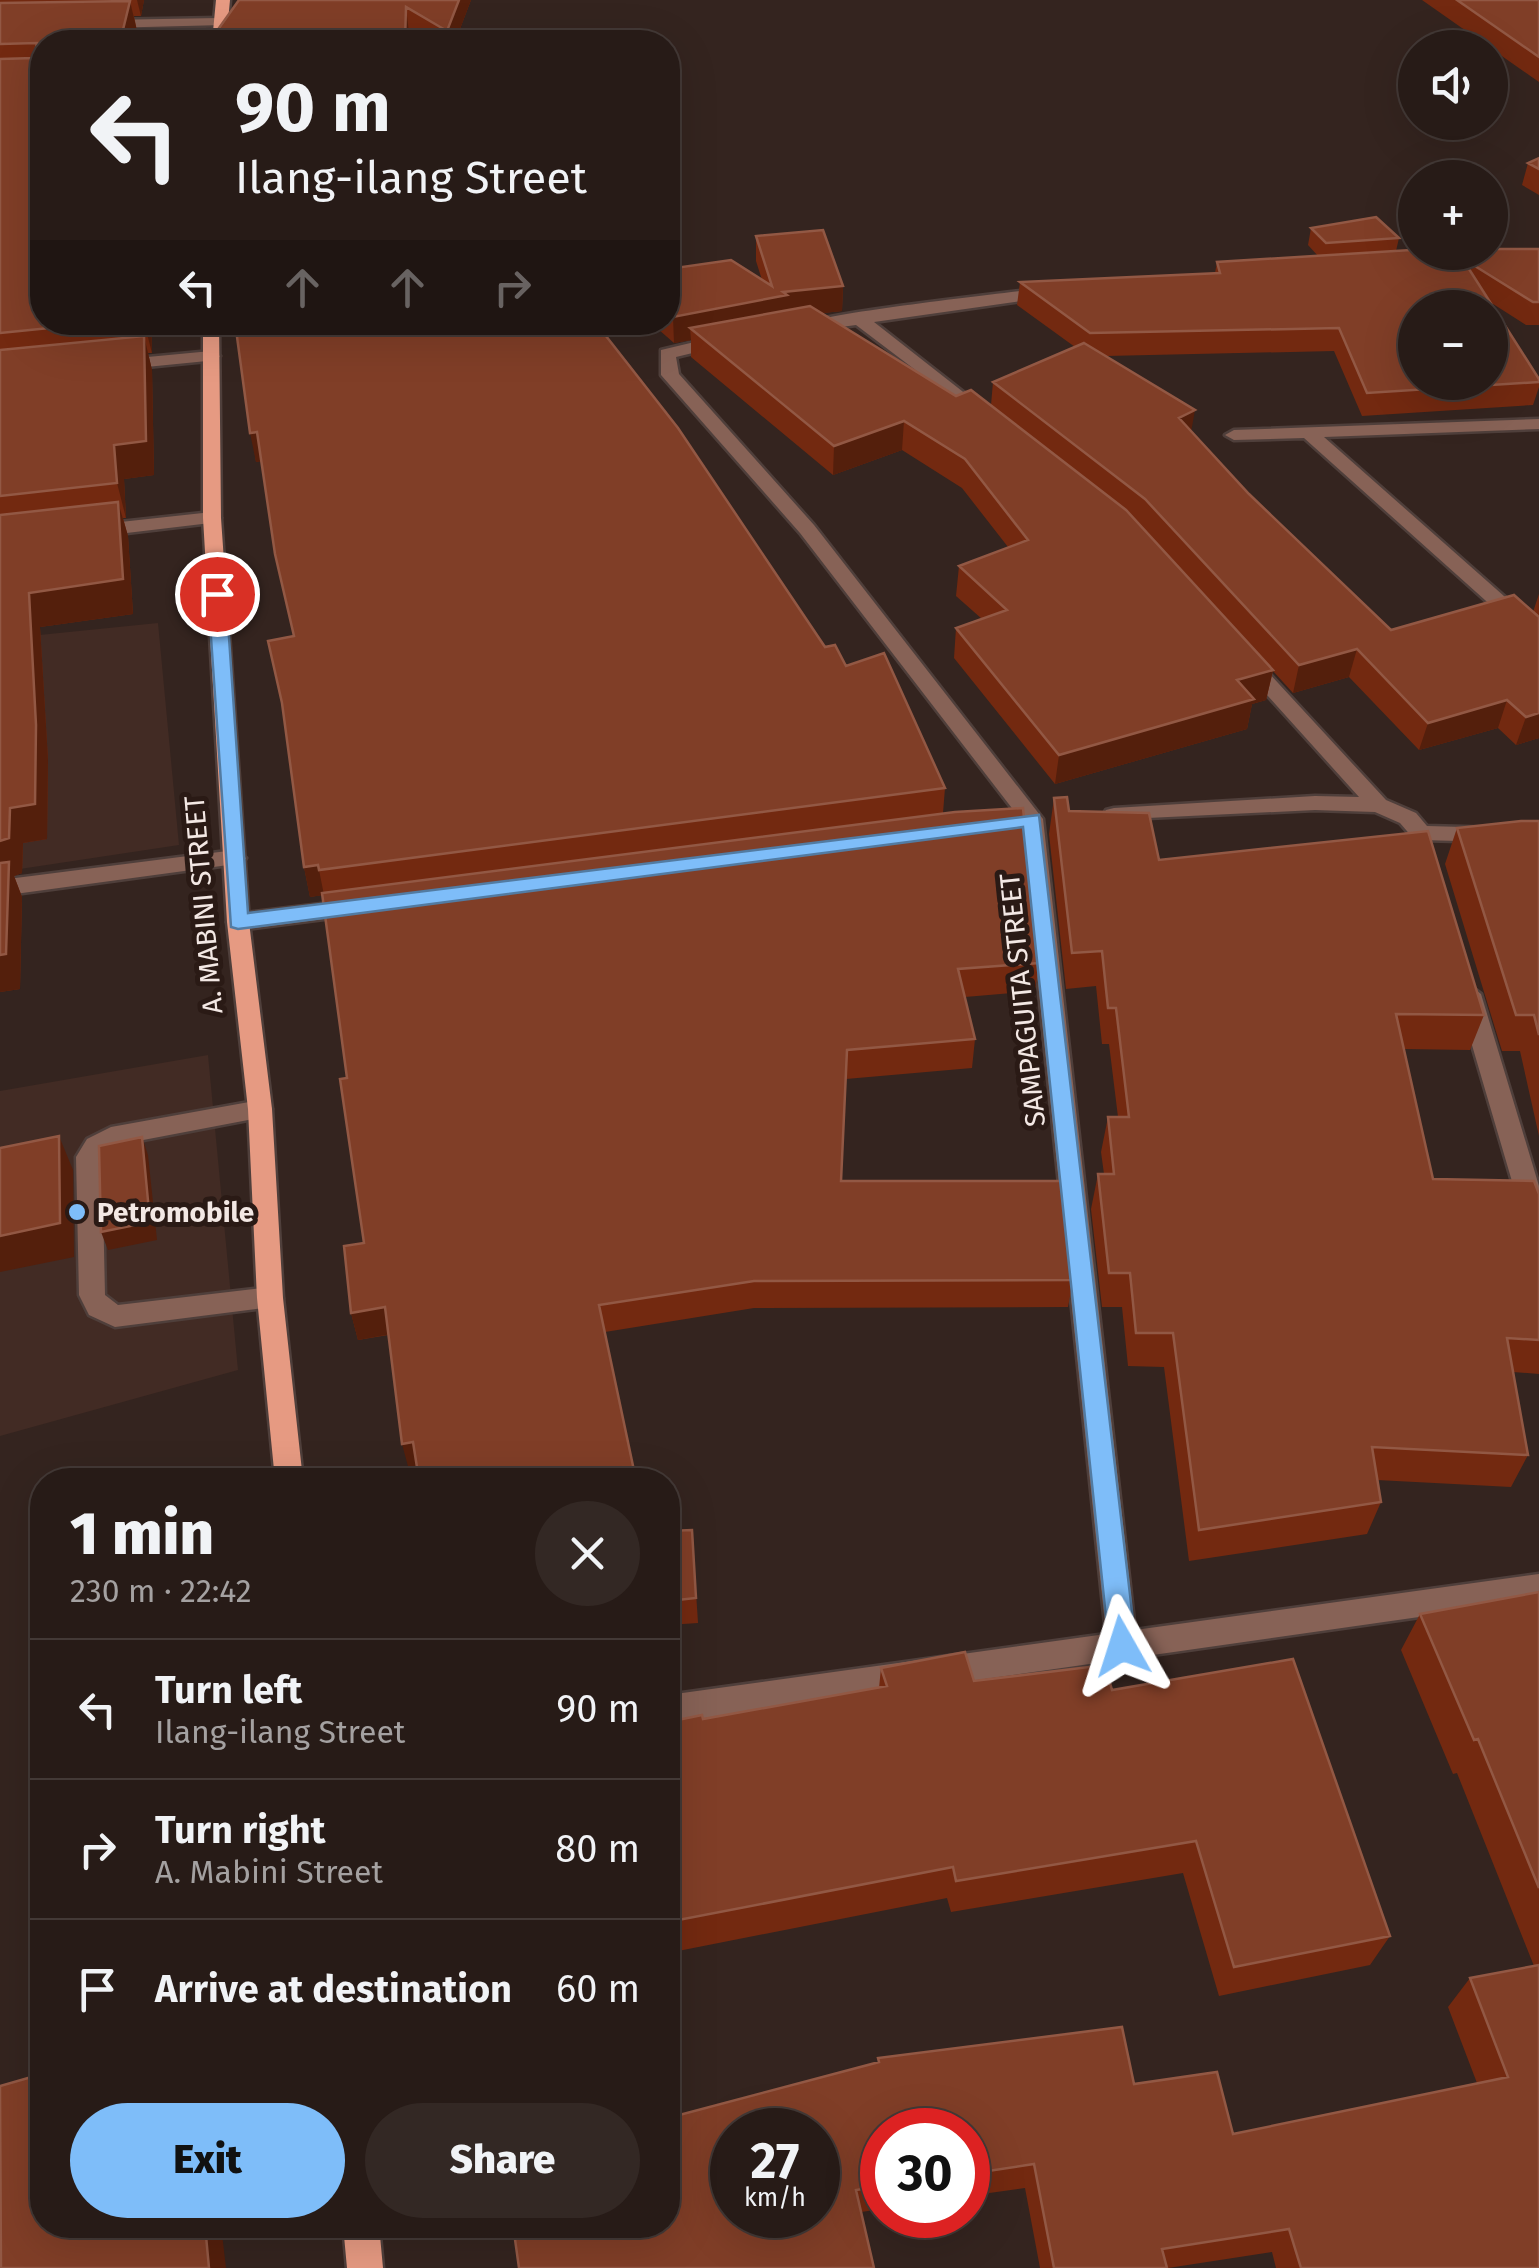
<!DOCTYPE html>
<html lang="en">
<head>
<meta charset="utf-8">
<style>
  :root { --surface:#271b17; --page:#332824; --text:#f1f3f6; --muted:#a4a1a1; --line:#433936; --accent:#7ebdf9 }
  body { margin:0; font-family:"Fira Sans",sans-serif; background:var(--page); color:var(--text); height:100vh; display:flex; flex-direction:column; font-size:38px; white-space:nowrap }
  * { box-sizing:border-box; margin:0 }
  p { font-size:32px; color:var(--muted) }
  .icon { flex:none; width:55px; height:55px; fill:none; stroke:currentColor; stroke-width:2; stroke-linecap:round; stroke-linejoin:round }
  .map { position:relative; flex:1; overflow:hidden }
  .drawer { position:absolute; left:30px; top:1468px; width:650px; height:770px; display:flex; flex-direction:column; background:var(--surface); border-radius:40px; box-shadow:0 10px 40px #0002,0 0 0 2px var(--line) }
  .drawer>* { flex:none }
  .top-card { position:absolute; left:30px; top:30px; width:650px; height:305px; border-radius:40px; box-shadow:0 10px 40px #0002,0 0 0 2px var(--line); background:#271b17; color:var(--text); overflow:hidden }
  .tools { position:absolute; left:1398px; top:30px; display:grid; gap:20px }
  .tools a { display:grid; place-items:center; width:110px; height:110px; border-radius:50%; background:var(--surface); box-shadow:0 10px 40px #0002,0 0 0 2px var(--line); font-size:50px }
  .speed { position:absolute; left:710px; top:2108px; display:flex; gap:20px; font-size:50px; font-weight:700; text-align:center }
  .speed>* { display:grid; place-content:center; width:130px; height:130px; border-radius:50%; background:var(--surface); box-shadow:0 10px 40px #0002,0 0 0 2px var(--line); line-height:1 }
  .speed small { font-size:25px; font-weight:400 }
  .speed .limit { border:15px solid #d22; background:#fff; color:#111 }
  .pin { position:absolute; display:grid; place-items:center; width:85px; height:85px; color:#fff; margin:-42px; border:5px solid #fff; border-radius:50%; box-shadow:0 2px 10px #0007 }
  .me { position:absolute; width:110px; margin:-55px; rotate:354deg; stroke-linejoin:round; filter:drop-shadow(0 0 8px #0008) }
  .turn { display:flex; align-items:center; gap:35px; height:210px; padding:0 40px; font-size:45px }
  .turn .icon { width:130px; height:130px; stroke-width:2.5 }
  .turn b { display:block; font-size:70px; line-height:85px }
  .lanes { display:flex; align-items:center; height:95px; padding:0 40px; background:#0003; justify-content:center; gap:50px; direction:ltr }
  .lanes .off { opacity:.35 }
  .round { display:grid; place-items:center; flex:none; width:105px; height:105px; border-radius:52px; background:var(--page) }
  .summary { display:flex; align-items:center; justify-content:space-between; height:170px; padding:0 40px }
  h1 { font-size:60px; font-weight:800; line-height:75px }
  .action { display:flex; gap:20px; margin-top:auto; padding:20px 40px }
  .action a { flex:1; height:115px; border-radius:60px; background:var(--accent); color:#111; font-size:40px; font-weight:800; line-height:115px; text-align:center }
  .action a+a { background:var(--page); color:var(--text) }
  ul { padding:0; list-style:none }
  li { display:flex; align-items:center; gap:30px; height:140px; padding:0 40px; border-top:2px solid var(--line) }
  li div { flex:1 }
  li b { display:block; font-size:38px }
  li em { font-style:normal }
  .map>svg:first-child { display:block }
  .built { fill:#422b24 }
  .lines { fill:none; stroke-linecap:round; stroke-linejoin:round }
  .minor-casing { stroke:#4f3f3b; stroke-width:5 }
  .major-casing { stroke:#4f3f3b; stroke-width:5 }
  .minor { fill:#876256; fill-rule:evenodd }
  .major { fill:#e69a82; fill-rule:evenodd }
  .wall { fill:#732910 }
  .shaded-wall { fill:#541f0c }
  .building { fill:#803e27; stroke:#925844; stroke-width:2.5; fill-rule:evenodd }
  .route { fill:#7ebdf9; stroke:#527ba2; stroke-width:2.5 }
  .poi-dot { fill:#7ebdf9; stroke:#2a1a15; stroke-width:4 }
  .labels { text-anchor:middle; stroke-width:10; stroke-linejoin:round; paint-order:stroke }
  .street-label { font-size:28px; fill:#f3e8e4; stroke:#2a1a15 }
  .poi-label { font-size:28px; font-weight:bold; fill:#f3e8e4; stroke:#2a1a15; text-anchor:start }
</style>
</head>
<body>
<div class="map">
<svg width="1539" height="2268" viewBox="0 0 1539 2268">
  <rect width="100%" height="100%" fill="#34241f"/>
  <!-- built -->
  <path class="built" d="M158 623 179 845 0 872V639Z
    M208 1055 238 1370 0 1436V1091Z"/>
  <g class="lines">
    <defs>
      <path id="minor" d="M219 18 226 22 224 25 105 28 98 24 105 20Z
        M1051 287 1057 288V296L874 322 990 413V421L984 422 856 325 803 332 795 327C814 313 1011 293 1051 287Z
        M724 335 732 340 730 344 676 357 679 374 814 525 1043 819 1135 1630 1539 1574V1600L668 1724V1695L1106 1634 1021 820 800 533 661 375V350Z
        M211 351 220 356 217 360 116 370 107 365 116 360Z
        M1539 419V429L1324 437 1539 627V644L1532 642 1304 438 1234 440 1225 435 1234 430Z
        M212 512 221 518 219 522 93 537 84 531 93 525Z
        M1247 655 1254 657 1386 800 1416 813 1427 826 1539 829V843L1421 840 1413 838 1400 823 1375 812 1315 810 1106 820 1103 815 1106 810 1114 808 1315 796 1359 797 1240 665V657Z
        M235 850 246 858 243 863 0 896V880Z
        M355 900 363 902 366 908 363 914 238 930 227 922 238 914Z
        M1469 985 1481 994 1539 1186V1239L1530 1236 1526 1229 1457 994Z
        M260 1100 269 1102 272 1109 269 1116 117 1145 102 1158 105 1295 118 1305 270 1287 279 1290 283 1298 279 1306 115 1327 89 1315 79 1295 76 1157 87 1139 111 1127Z"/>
      <path id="major" d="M216 0H230L226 42H212Z
        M203 322H219L221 518 249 922 272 1109 283 1298 303 1480H275L257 1298 248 1109 227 922 203 518Z
        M343 2225H379L383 2268H347Z"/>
    </defs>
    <!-- minor casing -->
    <use href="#minor" class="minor-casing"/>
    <!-- major casing -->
    <use href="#major" class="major-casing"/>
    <!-- minor -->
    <use href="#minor" class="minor"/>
    <!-- major -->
    <use href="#major" class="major"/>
  </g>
  <!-- wall -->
  <path class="wall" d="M0 0H144L141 16H134L137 31 42 322H151L152 353H148L152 370 154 475 124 479 126 518H123L128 536 133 614 40 627 48 760 47 839 23 843 22 873 14 876 22 897 20 989 0 992Z
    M239 0H471L455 42H425L409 33V42H209Z
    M1422 0H1539V82Z
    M1539 158V195L1522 185 1528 163Z
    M1311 228 1399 238 1396 251 1539 249V325H1526L1490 302 1539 379V387L1533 405 1362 416 1334 351 1106 356 1191 431 1249 494 1391 630 1533 612 1539 594V738L1516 745 1498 728 1419 750 1349 677 1293 693 1273 671 1266 700 1252 704 1247 729 1055 784 954 658 956 628 982 619 956 596 959 566 1008 547 962 488 902 450 833 475 691 357V340L674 343 650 322H668V269L762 280 756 261V236L843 286 842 311 822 313 956 396 991 405 993 382 1075 347 1017 305 1020 282 1215 273 1217 262 1318 256 1308 245Z
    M235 322 825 647 846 666 945 788 943 813 1039 963 1035 991 965 997 975 1039 972 1068 846 1079 841 1181 1073 1280 1068 1307 754 1308 605 1332 417 1469 409 1470 388 1335 358 1340 351 1313 364 1243 347 1078 322 895 310 897 304 867 294 636 261 461 256 462Z
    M1054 798 1069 811 1159 860 1484 1015 1470 1050 1404 1049 1433 1179 1539 1194V1374L1513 1372 1528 1455 1511 1487 1377 1480 1381 1502 1367 1534 1189 1561 1164 1367 1128 1366 1122 1307H1102L1091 1209 1098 1174H1104L1101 1152 1108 1117H1118L1109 1044H1102L1096 986 1066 989 1049 834Z
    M1539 821V1136L1520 1051H1502L1445 864 1457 828Z
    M692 1530 698 1623 668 1625V1531Z
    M1539 1592V2268H1276L1272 2252 1168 2268H1040L1025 2188 968 2196V2130H882V2209L861 2212 513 2225 878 2063V2058L1134 2084 1233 2134 1477 2083 1448 2007 1470 1978 1534 1966 1457 1773 1453 1774 1401 1650 1420 1614Z
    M881 1668 974 1681 1112 1690 1390 1936 1370 1965 1219 1996 1183 1873 951 1912 947 1898 668 1953V1722L703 1719 879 1688Z"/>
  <!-- shaded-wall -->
  <path class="shaded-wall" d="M137 0H144L141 16Z
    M459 0H471L455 42H448L447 31Z
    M130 1 137 31 135 42H120Z
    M406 7 409 33V42H405Z
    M843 286 842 311 690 328 691 340 674 343 673 317 783 292Z
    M144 322H151L152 353Z
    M144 336 152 370 154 475 124 479 126 518 117 483 114 445Z
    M1195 410 1190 438 1179 418Z
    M904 421 902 450 833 475 834 446Z
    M257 432 263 461 256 462 250 433Z
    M118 502 128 536 133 614 40 627 48 760 47 839 23 843 22 873 14 876 22 897 20 989 0 992V841L10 808 29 593Z
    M1357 649 1349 677 1293 693 1299 665Z
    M1273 670 1266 700 1252 704 1247 729 1055 784 1059 755 1237 680Z
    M1507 700 1498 728 1419 750 1428 723Z
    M1539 713V738L1516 745 1526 717Z
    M318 865 324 895 310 897 304 867Z
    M59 1136 73 1170 74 1257 0 1272V1236Z
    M142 1137 148 1155 157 1240 108 1250 101 1232Z
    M385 1307 391 1334 358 1340 351 1313Z
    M413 1442 420 1468 409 1470 402 1444Z
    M205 2225H221L226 2268H209Z"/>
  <!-- building -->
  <path class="building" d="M239 0H459L447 31 406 7 405 42H209Z
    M1457 0H1539V57Z
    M130 1 120 42H42V322H109L0 333V59L34 58 37 43 0 44V3Z
    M1539 158V169L1528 163Z
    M1376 217 1399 238 1326 243 1311 228Z
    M823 230 843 286 783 292 787 295 673 317 668 312V269L731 260 772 286 756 236Z
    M1490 249H1539V302H1533L1462 258 1539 379V382L1367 393 1339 328 1090 333 1020 282 1220 273 1217 262 1411 250H1415V252H1490ZM1415 308H1490V382H1415Z
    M810 306 956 396 971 390 1126 510 1273 670 1237 680 1254 699 1059 755 956 628 1007 610 959 566 1028 540 965 459 904 421 834 446 690 328Z
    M235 322H492L493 324 496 322H595L678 428 825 647 835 645 846 666 884 653 945 788 319 870 318 865 304 867 282 703 268 641 294 636 275 554 257 432 250 433Z
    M144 336 146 441 114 445 117 483 0 496V350Z
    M1084 343 1195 410 1179 418 1249 494 1391 630 1514 595 1539 617V713L1526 717 1507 700 1428 723 1357 649 1299 665 1145 499 993 382Z
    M118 502 123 579 29 593 36 725 35 804 10 808 9 838 0 841V515Z
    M1067 797 1069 811 1149 813 1159 860 1428 831 1484 1015 1396 1014 1433 1179 1534 1181 1539 1194V1340L1507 1338 1528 1455 1372 1447 1381 1502 1199 1530 1173 1333H1136L1130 1273H1109L1098 1174H1114L1108 1117H1129L1116 1008H1108L1102 951 1072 953 1054 798Z
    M1023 808 1039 963 958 969 975 1039 847 1050 841 1181H1063L1073 1280 754 1281 599 1305 636 1480H419L413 1442 402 1444 385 1307 351 1313 344 1246 364 1243 340 1079 347 1078 322 893 955 812Z
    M1521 821H1539V1035L1534 1015H1516L1457 828Z
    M9 862 6 954 0 955V863Z
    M59 1136 60 1223 0 1236V1148Z
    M142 1137 150 1222 101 1232 99 1146Z
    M692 1530 696 1598 668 1601V1531Z
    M1539 1592V1888L1478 1739 1474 1740 1420 1614Z
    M965 1652 974 1681 1105 1665 1112 1690 1293 1659 1390 1936 1234 1967 1196 1841 956 1881 953 1867 668 1922V1722L702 1715 703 1719 887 1686 881 1668Z
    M1539 1965V2268H1301L1289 2229 1162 2249 1167 2268H1054L1034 2164 968 2174V2130H882V2186L856 2190 874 2268H519L513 2225H668V2118L879 2062 878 2058 1122 2027 1134 2084 1217 2072 1233 2134 1508 2077 1470 1978ZM732 2130H818V2215H732Z
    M42 2074V2225H205L209 2268H1L0 2086Z"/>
  <!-- route -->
  <path class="route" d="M217 588 226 594 248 913 1039 815 1136 1646 1132 1654 1122 1658 1113 1654 1109 1646 1023 827 238 929 231 927 208 594Z"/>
  <!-- markers -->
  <circle class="poi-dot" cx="77" cy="1212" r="10"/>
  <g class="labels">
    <!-- street labels -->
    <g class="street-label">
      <text transform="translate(203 905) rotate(-95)" y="10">A. MABINI STREET</text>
      <text transform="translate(1022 1000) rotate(-96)" y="10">SAMPAGUITA STREET</text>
    </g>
    <!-- poi labels -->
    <g class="poi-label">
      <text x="97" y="1222">Petromobile</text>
    </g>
  </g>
</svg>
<div class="tools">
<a><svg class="icon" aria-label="sound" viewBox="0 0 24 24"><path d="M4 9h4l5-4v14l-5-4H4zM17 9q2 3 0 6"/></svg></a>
<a>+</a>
<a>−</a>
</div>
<div class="speed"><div>27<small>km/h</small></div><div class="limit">30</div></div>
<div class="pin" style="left:217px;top:594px;background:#d93025"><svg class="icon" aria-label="arrive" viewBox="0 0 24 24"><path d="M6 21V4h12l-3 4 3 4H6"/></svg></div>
<svg class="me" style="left:1122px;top:1646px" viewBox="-20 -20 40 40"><path d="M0-17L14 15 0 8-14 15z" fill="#7ebdf9" stroke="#fff" stroke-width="4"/></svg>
<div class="top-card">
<div class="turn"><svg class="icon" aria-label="left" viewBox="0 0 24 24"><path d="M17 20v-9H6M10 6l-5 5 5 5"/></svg><div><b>90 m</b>Ilang-ilang Street</div></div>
<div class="lanes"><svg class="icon" aria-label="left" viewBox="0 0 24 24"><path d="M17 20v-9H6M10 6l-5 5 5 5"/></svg><svg class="icon off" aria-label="ahead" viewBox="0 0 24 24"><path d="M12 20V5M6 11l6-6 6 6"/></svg><svg class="icon off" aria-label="ahead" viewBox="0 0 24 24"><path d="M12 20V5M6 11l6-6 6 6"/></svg><svg class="icon off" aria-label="right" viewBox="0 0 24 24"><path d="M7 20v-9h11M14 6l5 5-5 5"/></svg></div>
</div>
<section class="drawer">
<div class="summary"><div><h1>1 min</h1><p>230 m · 22:42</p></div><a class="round"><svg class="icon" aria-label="close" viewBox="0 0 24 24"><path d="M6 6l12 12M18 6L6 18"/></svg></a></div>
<ul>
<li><svg class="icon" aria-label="left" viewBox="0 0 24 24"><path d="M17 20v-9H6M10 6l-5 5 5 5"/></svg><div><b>Turn left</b><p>Ilang-ilang Street</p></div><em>90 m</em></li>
<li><svg class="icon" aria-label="right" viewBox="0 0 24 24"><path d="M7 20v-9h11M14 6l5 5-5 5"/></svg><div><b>Turn right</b><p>A. Mabini Street</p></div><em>80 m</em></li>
<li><svg class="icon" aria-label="arrive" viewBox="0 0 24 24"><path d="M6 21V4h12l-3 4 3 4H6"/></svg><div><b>Arrive at destination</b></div><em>60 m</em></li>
</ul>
<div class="action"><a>Exit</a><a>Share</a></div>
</section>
</div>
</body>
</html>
